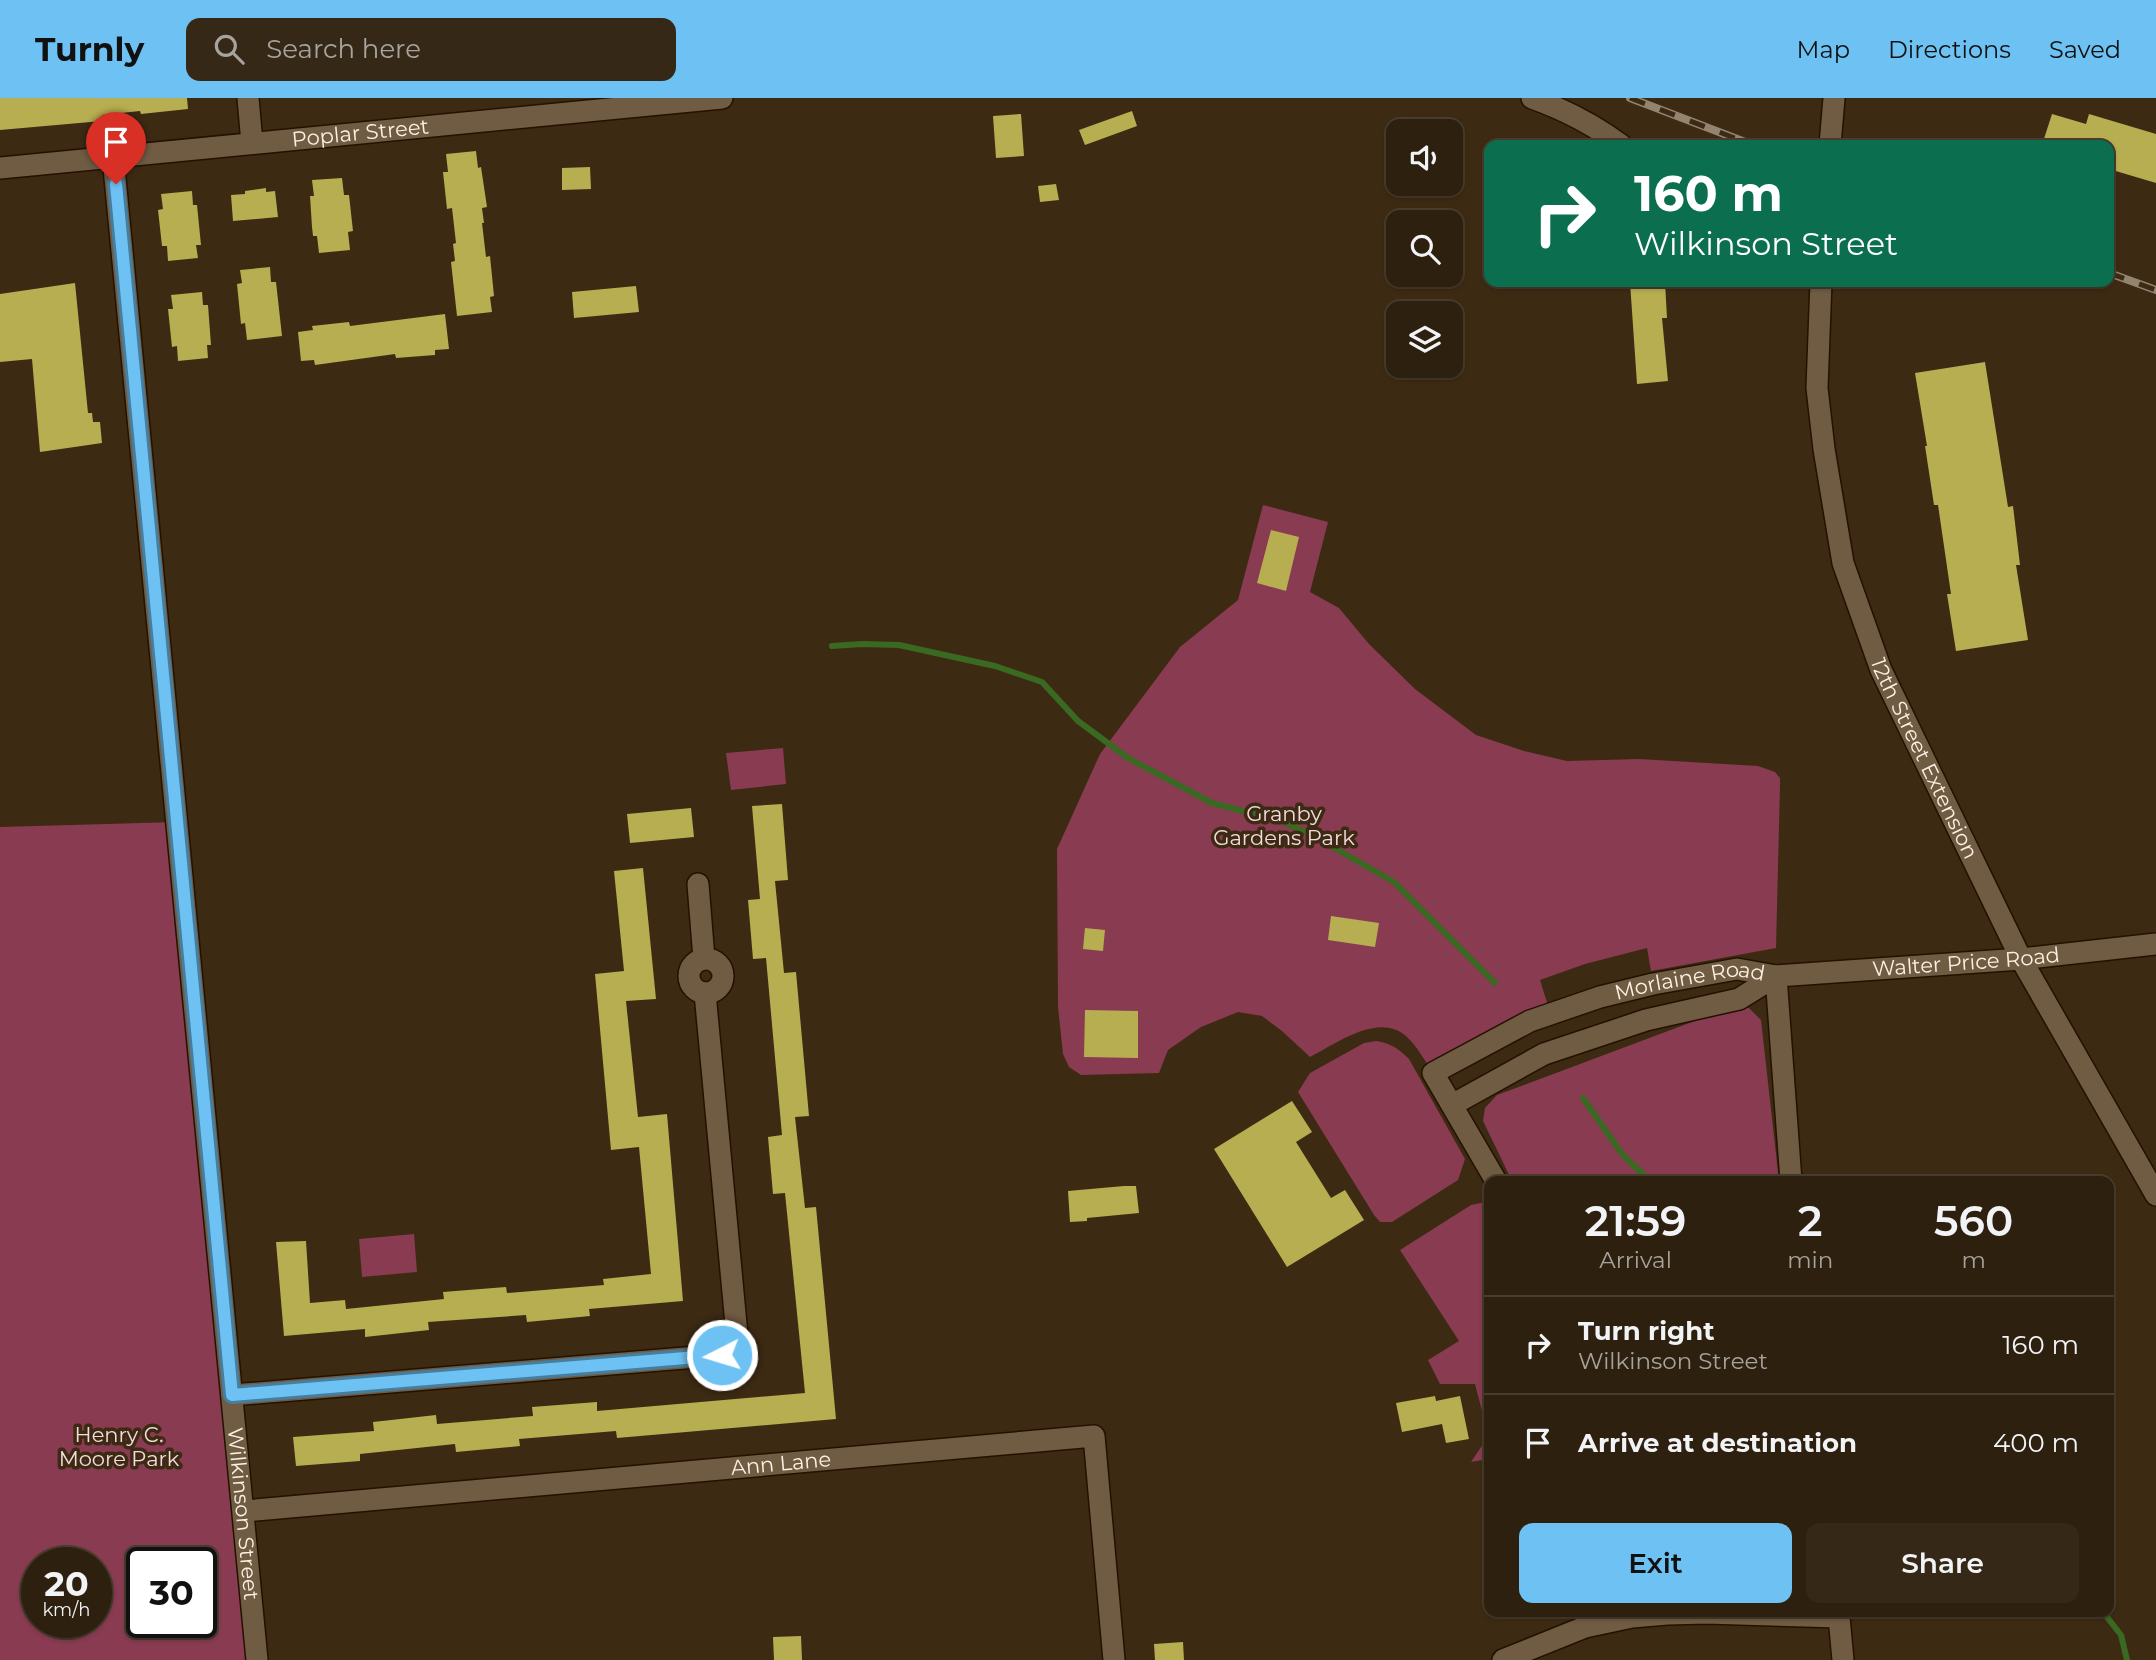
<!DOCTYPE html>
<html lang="en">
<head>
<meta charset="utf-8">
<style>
  :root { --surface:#2e200e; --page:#362817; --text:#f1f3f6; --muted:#a7a39e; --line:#493e2e; --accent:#6dc2f3 }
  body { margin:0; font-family:Montserrat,sans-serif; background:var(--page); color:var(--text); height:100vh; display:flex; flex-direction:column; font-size:26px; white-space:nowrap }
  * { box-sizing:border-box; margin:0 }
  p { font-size:23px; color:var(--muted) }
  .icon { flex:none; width:38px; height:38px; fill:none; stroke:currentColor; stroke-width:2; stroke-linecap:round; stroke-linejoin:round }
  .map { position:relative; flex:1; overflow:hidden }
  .sheet { position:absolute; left:1484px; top:1078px; width:630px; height:441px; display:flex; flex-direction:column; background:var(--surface); border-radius:14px; box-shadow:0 2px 5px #0004,0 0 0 2px var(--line) }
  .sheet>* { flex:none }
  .hud { position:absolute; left:1484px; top:42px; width:630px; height:147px; border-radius:14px; box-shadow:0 2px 5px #0004,0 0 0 2px var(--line); background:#0b6e4f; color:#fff; overflow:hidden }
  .buttons { position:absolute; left:1386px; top:21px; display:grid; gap:14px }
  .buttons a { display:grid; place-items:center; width:77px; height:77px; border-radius:14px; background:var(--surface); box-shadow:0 2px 5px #0004,0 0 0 2px var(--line); font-size:35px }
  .speed { position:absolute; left:21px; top:1449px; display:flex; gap:14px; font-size:35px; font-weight:700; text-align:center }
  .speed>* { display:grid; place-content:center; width:91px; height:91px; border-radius:50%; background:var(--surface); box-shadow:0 2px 5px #0004,0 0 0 2px var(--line); line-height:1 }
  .speed small { font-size:18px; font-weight:400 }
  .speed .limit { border:4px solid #111; border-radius:10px; background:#fff; color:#111 }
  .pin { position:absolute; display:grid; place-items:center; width:60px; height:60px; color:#fff; margin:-72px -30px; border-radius:50% 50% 50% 0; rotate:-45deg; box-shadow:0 0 7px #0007 }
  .pin .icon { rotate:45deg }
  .me { position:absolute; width:77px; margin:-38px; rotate:265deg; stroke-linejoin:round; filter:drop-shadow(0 0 5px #0008) }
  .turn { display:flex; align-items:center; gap:24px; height:147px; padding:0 35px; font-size:32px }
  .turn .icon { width:91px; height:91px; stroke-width:2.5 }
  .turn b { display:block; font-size:49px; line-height:60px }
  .eta { display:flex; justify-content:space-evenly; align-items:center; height:119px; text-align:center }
  .eta b { font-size:42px; font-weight:600; line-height:49px }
  .action { display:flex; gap:14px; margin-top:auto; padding:14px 35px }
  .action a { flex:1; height:80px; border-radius:14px; background:var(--accent); color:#111; font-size:28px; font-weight:600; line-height:80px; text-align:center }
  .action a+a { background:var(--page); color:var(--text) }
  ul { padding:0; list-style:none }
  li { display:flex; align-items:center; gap:21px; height:98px; padding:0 35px; border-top:2px solid var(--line) }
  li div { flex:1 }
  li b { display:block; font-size:26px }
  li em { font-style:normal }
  header { display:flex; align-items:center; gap:42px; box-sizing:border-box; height:98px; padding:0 35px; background:var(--accent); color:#111 }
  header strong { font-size:33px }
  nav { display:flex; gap:38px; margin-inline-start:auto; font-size:24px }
  .search { width:490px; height:63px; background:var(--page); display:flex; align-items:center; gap:18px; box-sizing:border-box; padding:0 24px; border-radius:14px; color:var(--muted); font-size:26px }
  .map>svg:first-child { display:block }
  .green { fill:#883b51; fill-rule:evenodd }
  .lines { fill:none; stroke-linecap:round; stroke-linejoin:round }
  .stream { stroke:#3a6921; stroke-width:6 }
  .building { fill:#b7ae51 }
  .street-casing { stroke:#231200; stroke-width:24 }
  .secondary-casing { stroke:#231200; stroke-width:24 }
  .street { stroke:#705b43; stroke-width:21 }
  .secondary { stroke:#705b43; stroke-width:21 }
  .rail-casing { stroke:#938471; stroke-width:8 }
  .rail { stroke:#3d2a13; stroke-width:5; stroke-dasharray:16; stroke-linecap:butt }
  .route-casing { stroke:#477e9e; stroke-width:18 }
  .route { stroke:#6dc2f3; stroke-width:12 }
  .labels { text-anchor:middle; stroke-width:7; stroke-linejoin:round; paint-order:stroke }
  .street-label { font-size:21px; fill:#fcf0e2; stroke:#3d2a13 }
  .park-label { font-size:21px; fill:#f4dadf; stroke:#3d2a13 }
</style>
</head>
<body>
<header>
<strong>Turnly</strong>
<div class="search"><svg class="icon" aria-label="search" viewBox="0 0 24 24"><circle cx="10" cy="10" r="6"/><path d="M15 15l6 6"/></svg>Search here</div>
<nav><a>Map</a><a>Directions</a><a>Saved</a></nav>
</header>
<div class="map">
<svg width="2156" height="1562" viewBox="0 0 2156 1562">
  <rect width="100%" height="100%" fill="#3d2a13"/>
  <!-- green -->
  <path class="green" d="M1263 407 1328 424 1310 494 1339 510 1369 546 1415 591 1476 637 1524 653 1567 663 1639 661 1758 668 1775 674 1780 680V687L1776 850 1651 873 1647 850 1585 866 1540 882 1550 914 1433 975C1425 963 1417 948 1407 939 1379 913 1336 946 1310 959L1282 933 1262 918 1238 914 1201 929 1168 952 1159 975 1081 977 1069 969 1063 956 1058 909 1057 751 1100 656 1180 549 1238 502Z
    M783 650 786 686 731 692 726 655Z
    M177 724 257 1562H0V729ZM37 1465H96V1524H37ZM142 1465H201V1524H142Z
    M1749 910 1761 922 1779 1083H1512L1483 1023 1485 1010 1497 997 1724 912Z
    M1376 943C1391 945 1399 951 1409 961L1465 1061 1458 1082 1392 1124H1380L1374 1117 1298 994 1310 975 1364 945Z
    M1486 1104 1489 1107V1361L1471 1364 1483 1346 1487 1332 1475 1286H1440L1428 1262 1459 1243 1400 1152 1471 1107Z
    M414 1136 417 1174 362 1179 359 1141Z"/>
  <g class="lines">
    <!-- stream -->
    <path class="stream" d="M832 548 862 546 899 547 995 568 1042 584 1078 623 1128 660 1212 705 1281 723 1310 736 1394 784 1495 885
      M1583 1000 1622 1056 1650 1083
      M2103 1514 2121 1537 2127 1562"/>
  </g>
  <!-- building -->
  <path class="building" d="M0 0H187L188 11 141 16 140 13 102 17V23L0 32Z
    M1132 13 1137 28 1085 47 1079 32Z
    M1021 16 1024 58 996 60 993 18Z
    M2052 16 2086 26 2089 16 2156 36V85L2109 71V47H2042Z
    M476 53 478 70 481 69 487 109 482 110 484 125H482L486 159 490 158 494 198 490 199 492 214 457 218 451 164 455 163 453 146 456 145 452 110 447 111 443 74H448L446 56Z
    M590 69 591 91 562 92V70Z
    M342 80 344 97H349L353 133 348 134 350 152 319 155 317 138H313L312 129 310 98H314L312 82Z
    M1056 86 1059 102 1040 104 1038 88Z
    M266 90V94L275 93 278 119 233 123 231 97 245 96V93Z
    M192 93 193 107H197L201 147H196L198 160 168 163 167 148H162L158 112 163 111 161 96Z
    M270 169 271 184H276L282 238 247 242 245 225 241 226 237 186 242 185 240 172Z
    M1630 184H1665L1667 220H1662L1668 283 1637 286Z
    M75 185 88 315H92L93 324H100L102 345 40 354 32 261 0 264V196Z
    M636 188 639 214 574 220 572 194Z
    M202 194 203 207H208L211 247H207L208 260 178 263 177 248 172 249 168 211H173L171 197Z
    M445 216 449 251 435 252V257L396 260 395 256 315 267 314 262 301 263 298 234 313 232 312 228 349 224 350 228Z
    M1985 264 2008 409 2013 408 2020 467H2016L2028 542 1956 553 1947 496H1951L1938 407H1934L1925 348H1927L1915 275Z
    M1271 432 1299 439 1286 493 1257 485Z
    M782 706 788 782 775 783 784 875 796 874 809 1018 795 1019 805 1110 816 1109 836 1321 617 1340 616 1333 519 1341 520 1348 456 1354 455 1346 360 1356V1363L296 1368 293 1339 374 1333 373 1324 436 1317 437 1326 533 1318 532 1309 597 1304V1313L805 1295 785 1095 773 1096 768 1039 782 1037 766 860 753 861 748 802 760 801 752 708Z
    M691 710 694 739 630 745 627 716Z
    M643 770 656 901 626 903 638 1019 667 1016 683 1203 589 1211 590 1218 527 1224 526 1217 428 1224 429 1232 365 1239V1231L284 1238 276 1144 306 1143 310 1205 345 1202 346 1211 444 1201 443 1194 506 1189 507 1195 604 1187 603 1181 651 1176 639 1049 611 1052 595 876 624 873 614 773Z
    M1331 818 1379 825 1375 849 1328 842Z
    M1085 830 1105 832 1103 853 1083 851Z
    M1085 912 1138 913V960L1084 959Z
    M1292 1003 1312 1034 1296 1044 1331 1100 1345 1092 1364 1122 1287 1169 1214 1051Z
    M1124 1088H1136L1139 1115 1087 1120V1123L1070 1124 1068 1093Z
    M1435 1298 1436 1303 1460 1298 1469 1341 1446 1345 1442 1326 1402 1334 1396 1305Z
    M801 1538 802 1562H774L773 1539Z
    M1183 1544 1184 1562H1155L1154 1546Z"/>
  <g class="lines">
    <defs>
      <g id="street">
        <path d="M248 0 252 45"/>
        <path d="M1532 0C1563 11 1594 27 1621 47"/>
        <path id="s1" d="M113 59 257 1562"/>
        <path id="s2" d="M0 70 722 0"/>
        <path d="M698 786 704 861"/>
        <circle cx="706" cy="878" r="17"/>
        <path d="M1452 1007 1544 956 1646 922 1739 901 1776 878"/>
        <path id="s3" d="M1496 1083 1433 975 1530 923 1600 899 1653 886 1737 871 1776 878"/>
        <path d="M232 1297 721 1257 737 1237 705 895"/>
        <path id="s4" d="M244 1413 1094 1338 1114 1562"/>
        <path d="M1839 1519 1843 1562"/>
      </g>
      <g id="secondary">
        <path d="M1830 47 1834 0"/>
        <path id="s5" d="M1821 184 1817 290 1824 351 1843 465 1881 572 2021 861 2156 1097"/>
        <path id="s6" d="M1791 1083 1776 878 2021 861 2156 846"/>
        <path d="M1503 1562 1585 1529 1632 1519 1667 1516 1707 1515 1839 1519V1514"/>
      </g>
    </defs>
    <!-- street casing -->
    <use href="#street" class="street-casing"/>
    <!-- secondary casing -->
    <use href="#secondary" class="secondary-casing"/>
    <!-- street -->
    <use href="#street" class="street"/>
    <!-- secondary -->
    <use href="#secondary" class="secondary"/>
    <defs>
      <path id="rail" d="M1630 0 1753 47
        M2109 175 2156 192"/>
    </defs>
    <!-- rail casing -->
    <use href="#rail" class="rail-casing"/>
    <!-- rail -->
    <use href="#rail" class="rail"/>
  </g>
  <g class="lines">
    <defs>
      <path id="route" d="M116 86 232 1297 722 1257"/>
    </defs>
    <!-- route casing -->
    <use href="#route" class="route-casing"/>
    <!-- route -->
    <use href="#route" class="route"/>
  </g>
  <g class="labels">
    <!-- street labels -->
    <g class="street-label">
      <text dy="7" stroke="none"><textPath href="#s2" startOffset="362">Poplar Street</textPath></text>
      <text dy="7" stroke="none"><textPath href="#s5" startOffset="495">12th Street Extension</textPath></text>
      <text dy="7" stroke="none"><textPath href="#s6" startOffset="396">Walter Price Road</textPath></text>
      <text dy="7" stroke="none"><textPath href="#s3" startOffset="401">Morlaine Road</textPath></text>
      <text dy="7" stroke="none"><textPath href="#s4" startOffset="539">Ann Lane</textPath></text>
      <text dy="7" stroke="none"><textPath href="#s1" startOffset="1363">Wilkinson Street</textPath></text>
    </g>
    <!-- park labels -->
    <g class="park-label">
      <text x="1284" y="723">Granby<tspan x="1284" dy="24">Gardens Park</tspan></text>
      <text x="119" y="1344">Henry C.<tspan x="119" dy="24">Moore Park</tspan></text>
    </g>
  </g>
</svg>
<div class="buttons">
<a><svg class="icon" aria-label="sound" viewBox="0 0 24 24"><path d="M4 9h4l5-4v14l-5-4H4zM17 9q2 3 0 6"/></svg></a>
<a><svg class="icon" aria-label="search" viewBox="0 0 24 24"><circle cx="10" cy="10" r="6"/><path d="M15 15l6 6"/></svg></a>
<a><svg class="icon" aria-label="layers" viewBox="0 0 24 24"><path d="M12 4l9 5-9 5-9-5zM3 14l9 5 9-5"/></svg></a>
</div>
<div class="speed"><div>20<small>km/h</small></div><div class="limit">30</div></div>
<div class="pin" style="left:116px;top:86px;background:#d93025"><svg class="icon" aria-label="arrive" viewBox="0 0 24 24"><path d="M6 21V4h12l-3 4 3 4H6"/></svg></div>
<svg class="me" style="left:722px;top:1257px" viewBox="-20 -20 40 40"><circle r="17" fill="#6dc2f3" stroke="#fff" stroke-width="3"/><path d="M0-11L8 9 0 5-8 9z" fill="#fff"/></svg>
<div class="hud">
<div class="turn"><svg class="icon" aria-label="right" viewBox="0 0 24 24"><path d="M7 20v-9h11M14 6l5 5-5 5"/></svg><div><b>160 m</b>Wilkinson Street</div></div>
</div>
<section class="sheet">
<div class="eta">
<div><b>21:59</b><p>Arrival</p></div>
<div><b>2</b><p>min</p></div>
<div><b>560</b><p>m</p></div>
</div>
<ul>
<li><svg class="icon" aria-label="right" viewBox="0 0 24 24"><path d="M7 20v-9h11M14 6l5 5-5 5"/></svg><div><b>Turn right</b><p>Wilkinson Street</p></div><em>160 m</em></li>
<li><svg class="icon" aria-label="arrive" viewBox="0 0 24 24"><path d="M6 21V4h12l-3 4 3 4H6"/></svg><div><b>Arrive at destination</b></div><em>400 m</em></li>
</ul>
<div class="action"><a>Exit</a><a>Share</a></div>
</section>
</div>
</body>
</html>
